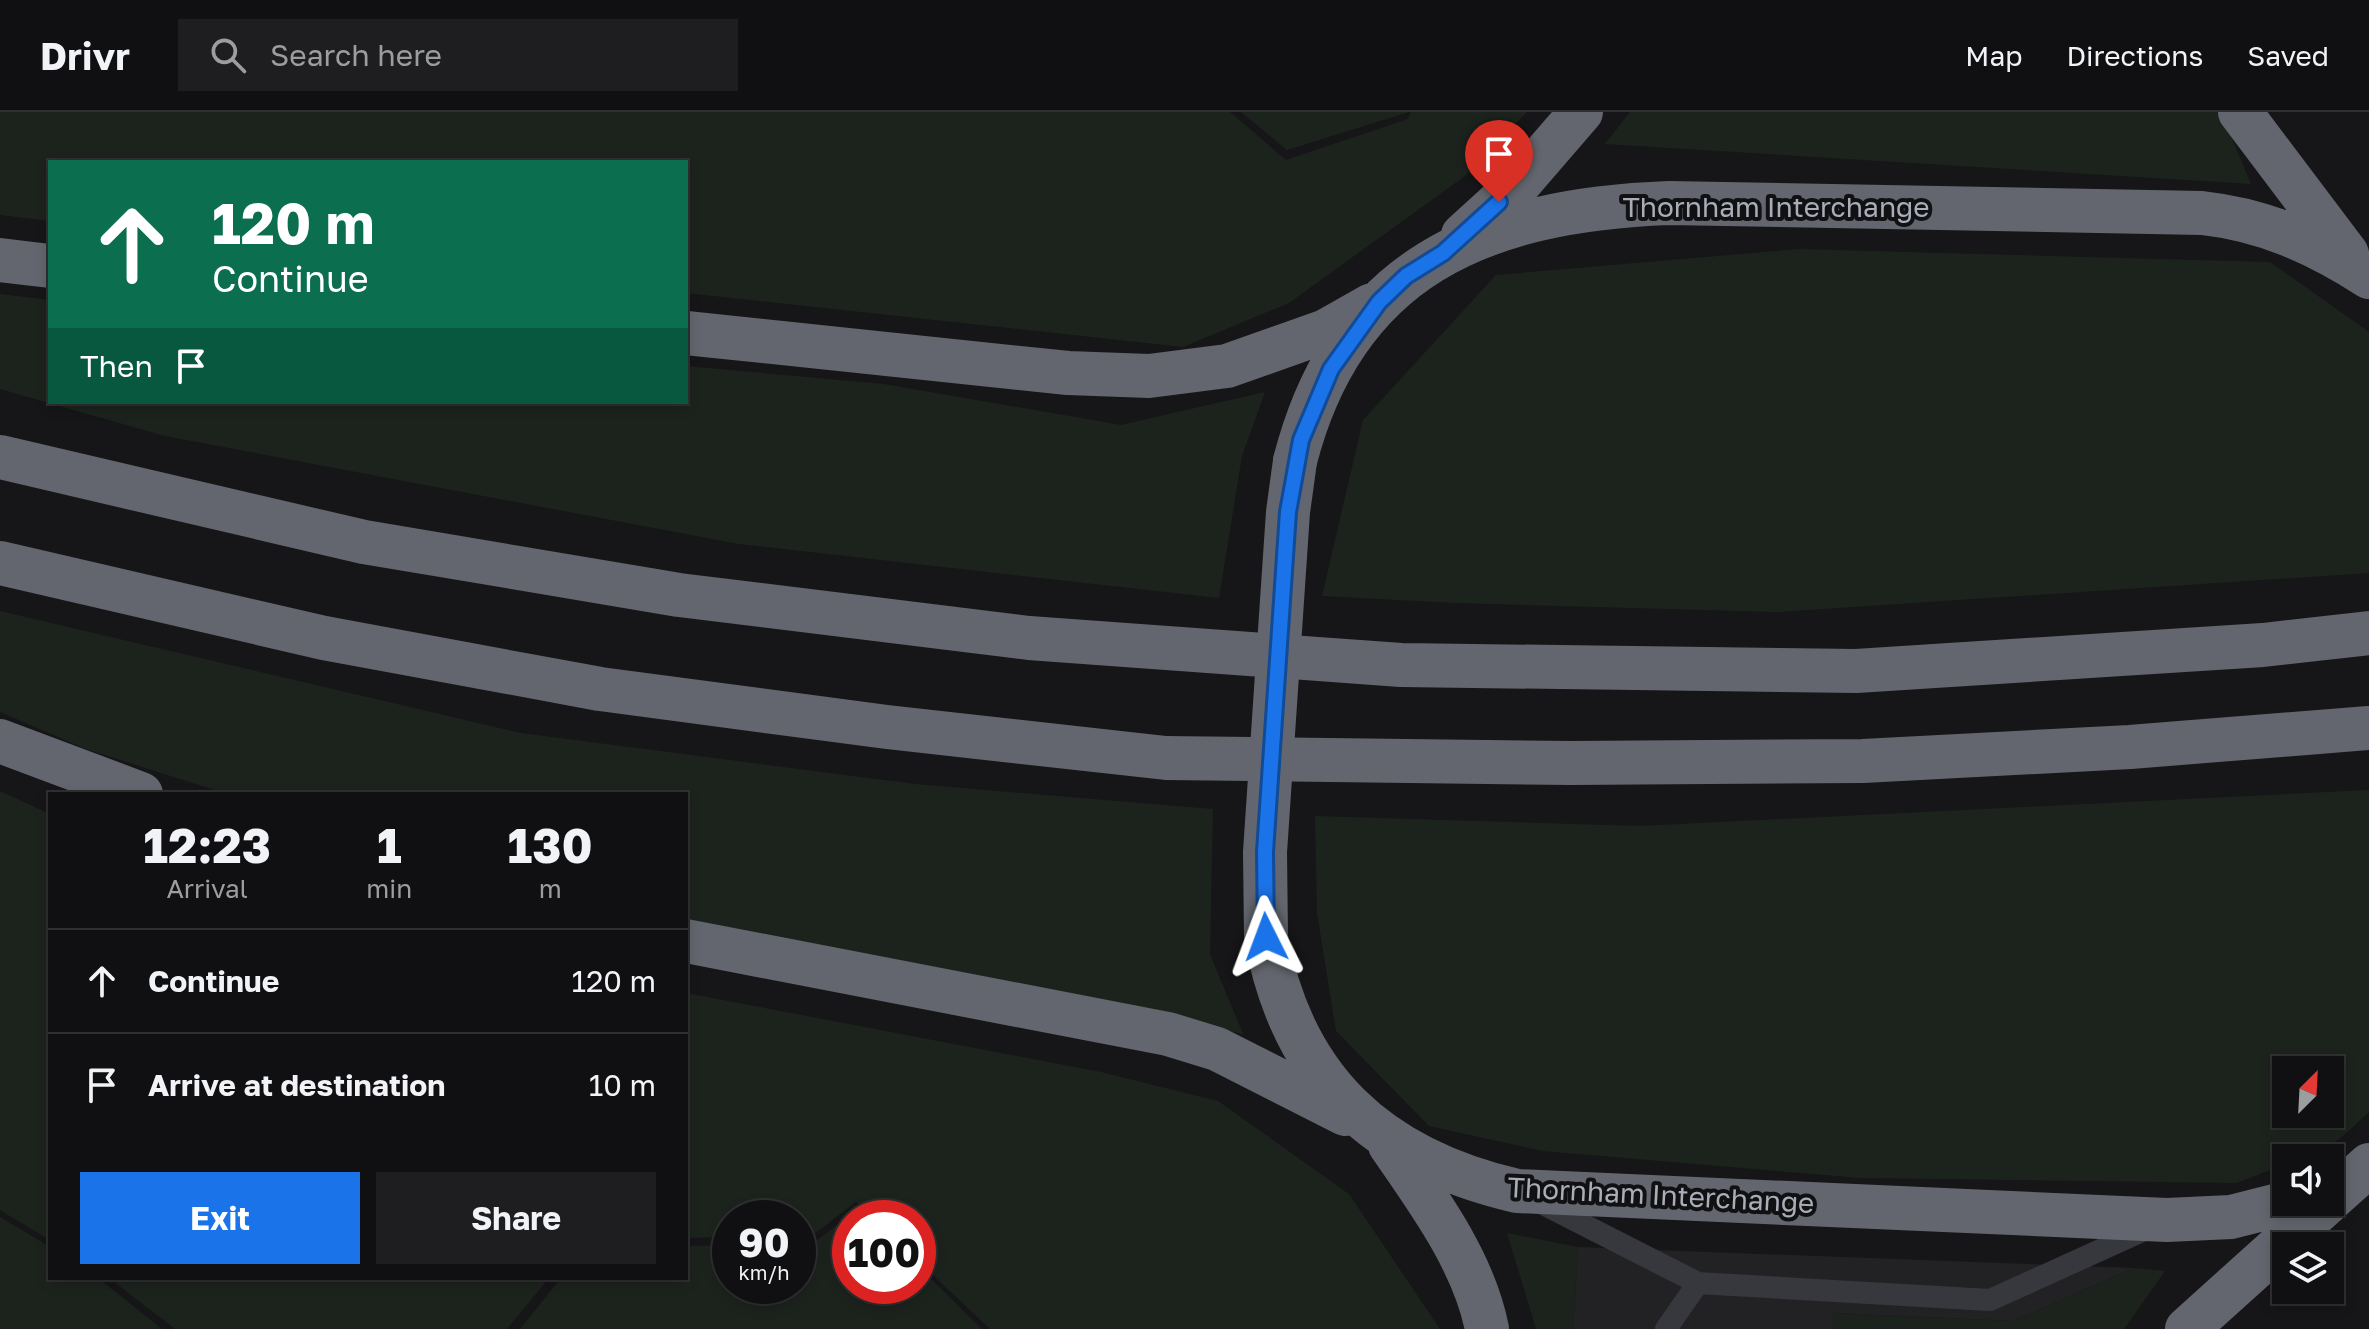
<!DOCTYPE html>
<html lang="en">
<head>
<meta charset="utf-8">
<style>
  :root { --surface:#101012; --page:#1e1e20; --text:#f1f3f6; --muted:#9c9d9f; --line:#303032; --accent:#1a73e8 }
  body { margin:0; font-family:"Golos Text",sans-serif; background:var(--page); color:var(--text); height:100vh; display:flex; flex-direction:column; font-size:30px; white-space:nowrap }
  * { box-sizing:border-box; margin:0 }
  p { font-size:26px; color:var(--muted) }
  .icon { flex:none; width:44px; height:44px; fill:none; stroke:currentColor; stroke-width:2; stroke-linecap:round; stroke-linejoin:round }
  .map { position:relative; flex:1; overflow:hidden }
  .panel { position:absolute; left:48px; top:680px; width:640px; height:488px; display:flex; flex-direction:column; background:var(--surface); border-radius:0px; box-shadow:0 4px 12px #0003,0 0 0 2px var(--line) }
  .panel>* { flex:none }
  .banner { position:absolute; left:48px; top:48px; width:640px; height:244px; border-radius:0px; box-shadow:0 4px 12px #0003,0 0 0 2px var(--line); background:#0b6e4f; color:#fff; overflow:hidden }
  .needle { width:52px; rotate:24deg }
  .controls { position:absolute; left:2272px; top:944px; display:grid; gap:16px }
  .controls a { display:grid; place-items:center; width:72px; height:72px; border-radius:0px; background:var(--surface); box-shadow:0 4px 12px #0003,0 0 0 2px var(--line); font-size:40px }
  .speed { position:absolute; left:712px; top:1088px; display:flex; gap:16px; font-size:40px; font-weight:700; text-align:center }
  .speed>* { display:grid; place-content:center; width:104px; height:104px; border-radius:50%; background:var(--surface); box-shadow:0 4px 12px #0003,0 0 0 2px var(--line); line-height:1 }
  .speed small { font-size:20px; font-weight:400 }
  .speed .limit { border:12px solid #d22; background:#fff; color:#111 }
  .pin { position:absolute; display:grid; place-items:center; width:68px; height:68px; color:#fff; margin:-82px -34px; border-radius:50% 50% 50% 0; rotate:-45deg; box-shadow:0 0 8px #0007 }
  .pin .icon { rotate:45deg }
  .me { position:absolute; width:88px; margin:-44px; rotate:357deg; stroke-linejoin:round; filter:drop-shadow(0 0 6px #0008) }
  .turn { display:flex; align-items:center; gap:28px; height:168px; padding:0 32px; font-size:36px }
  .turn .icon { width:104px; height:104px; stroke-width:2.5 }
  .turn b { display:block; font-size:56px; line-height:68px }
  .then { display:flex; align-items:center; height:76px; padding:0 32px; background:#0003; gap:16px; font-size:30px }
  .eta { display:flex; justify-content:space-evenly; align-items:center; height:136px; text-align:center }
  .eta b { font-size:48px; font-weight:700; line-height:56px }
  .cta { display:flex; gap:16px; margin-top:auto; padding:16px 32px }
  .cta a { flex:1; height:92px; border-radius:0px; background:var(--accent); color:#fff; font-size:32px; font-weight:700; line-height:92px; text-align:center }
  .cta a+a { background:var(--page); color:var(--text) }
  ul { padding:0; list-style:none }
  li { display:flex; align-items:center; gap:24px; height:104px; padding:0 32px; border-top:2px solid var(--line) }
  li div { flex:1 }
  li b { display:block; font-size:30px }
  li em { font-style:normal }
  header { display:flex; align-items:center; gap:48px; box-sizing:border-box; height:112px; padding:0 40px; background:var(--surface); border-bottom:2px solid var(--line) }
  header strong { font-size:38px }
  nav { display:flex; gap:44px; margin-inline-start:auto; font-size:28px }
  .search { width:560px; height:72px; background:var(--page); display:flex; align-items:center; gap:20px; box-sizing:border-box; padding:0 28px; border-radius:0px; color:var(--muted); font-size:30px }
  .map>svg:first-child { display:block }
  .built { fill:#222225 }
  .green { fill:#1c231d; fill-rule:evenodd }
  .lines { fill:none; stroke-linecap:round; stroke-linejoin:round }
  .service { stroke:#37383d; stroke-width:22 }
  .motorway { stroke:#63666e; stroke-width:44 }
  .motorway-bridge { stroke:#63666e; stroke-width:44 }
  .route-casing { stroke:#114b97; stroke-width:20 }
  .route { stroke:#1a73e8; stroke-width:14 }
  .labels { text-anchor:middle; stroke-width:8; stroke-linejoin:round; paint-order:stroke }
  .street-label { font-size:28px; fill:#a8adb8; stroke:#111113 }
</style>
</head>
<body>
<header>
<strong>Drivr</strong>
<div class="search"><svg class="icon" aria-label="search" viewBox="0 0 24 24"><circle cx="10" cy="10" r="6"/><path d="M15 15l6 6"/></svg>Search here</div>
<nav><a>Map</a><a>Directions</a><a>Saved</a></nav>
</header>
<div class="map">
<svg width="2369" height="1217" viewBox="0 0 2369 1217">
  <rect width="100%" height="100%" fill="#161618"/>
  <!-- built -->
  <path class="built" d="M1578 1135 2134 1156 2013 1209 1834 1201 1832 1217H1573Z"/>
  <!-- green -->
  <path class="green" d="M0 0H1230L1286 48 1408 7 1411 0H1527L1465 64 1289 191 1183 235 686 181V50H50V109L0 103Z
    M1241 0H1409L1287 38Z
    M1630 0H2221L2251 72 1605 32Z
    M1799 137 2270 150 2369 220V461L1778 500 1455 491 1322 484 1363 308 1496 163Z
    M0 182 50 188V290H686V254L884 272 1121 313 1265 280 1242 344 1219 486 739 432 165 324 0 277Z
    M0 499 521 621 915 672 1213 697 1210 842 1243 922 686 809V682H227L86 637 0 600Z
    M2369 678V1000C2343 1024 2324 1046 2286 1046V1052L2236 1071 1860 1066 1543 1039 1429 1014 1336 919 1317 801 1315 704 1640 714ZM2286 958H2330V1002H2286Z
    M0 679 50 702V1128L0 1098Z
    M686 881 1101 960 1218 989 1349 1082 1440 1217H990L918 1149V1106H873L856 1090 814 1122H798V1106H730V1125L686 1126Z
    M859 1096 869 1106H850V1174H918V1154L982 1217H520L561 1166H686V1134L730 1133V1174H798V1131L815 1130Z
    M0 1105 50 1135V1166H98L162 1217H0Z
    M1507 1121 1578 1135 1573 1217H1536Z
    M2134 1156 2165 1159 2124 1217H1832L1833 1201 2013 1209Z
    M109 1166H549L507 1217H175Z"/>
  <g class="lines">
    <!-- service -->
    <path class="service" d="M1541 1091 1698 1171 1990 1188 2151 1115
      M1666 1217 1698 1171"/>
    <!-- motorway -->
    <path class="motorway" d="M2240 0 2347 142
      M1463 123 1518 73 1581 0
      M0 148 50 154
      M686 221 1068 261 1149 264 1227 254 1326 219 1372 193
      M0 345 364 430 679 483 1029 526 1401 553 1856 559 2263 533 2369 521
      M1295 349C1345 154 1484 98 1669 91L2202 101C2265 108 2316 131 2369 165
      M0 451 324 526 600 577 887 615 1166 646 1571 651 1863 649 2130 635 2369 616
      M0 629 141 682
      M1266 825C1292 968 1378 1047 1517 1079L2167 1108 2231 1105 2290 1090
      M686 829 1168 922 1217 937 1345 1002
      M1390 1033C1428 1088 1474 1150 1487 1217
      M2330 1088 2369 1053
      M2187 1217 2328 1090"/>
    <!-- motorway-bridge -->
    <path class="motorway-bridge" d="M1266 825 1265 740 1288 400 1295 349"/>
  </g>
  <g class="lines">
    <defs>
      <path id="route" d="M1266 825 1265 740 1288 400 1301 328 1331 257 1379 190 1406 164 1443 141 1499 90"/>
    </defs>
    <!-- route casing -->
    <use href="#route" class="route-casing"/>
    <!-- route -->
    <use href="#route" class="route"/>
  </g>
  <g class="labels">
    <!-- street labels -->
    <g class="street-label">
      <text x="1776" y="105">Thornham Interchange</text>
      <text transform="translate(1661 1083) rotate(3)" y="10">Thornham Interchange</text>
    </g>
  </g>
</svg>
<div class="controls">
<a><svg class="needle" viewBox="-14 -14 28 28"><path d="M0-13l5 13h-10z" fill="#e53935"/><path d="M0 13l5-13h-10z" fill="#9c9d9f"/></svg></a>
<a><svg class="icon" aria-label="sound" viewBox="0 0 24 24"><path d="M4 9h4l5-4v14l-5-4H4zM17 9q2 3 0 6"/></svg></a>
<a><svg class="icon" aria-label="layers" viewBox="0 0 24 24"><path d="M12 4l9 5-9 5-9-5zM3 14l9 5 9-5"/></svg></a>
</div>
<div class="speed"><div>90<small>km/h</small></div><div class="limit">100</div></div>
<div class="pin" style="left:1499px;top:90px;background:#d93025"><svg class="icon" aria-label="arrive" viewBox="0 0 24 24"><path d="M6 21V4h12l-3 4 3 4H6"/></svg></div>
<svg class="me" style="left:1266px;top:825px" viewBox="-20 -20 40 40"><path d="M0-17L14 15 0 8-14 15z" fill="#1a73e8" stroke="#fff" stroke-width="4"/></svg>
<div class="banner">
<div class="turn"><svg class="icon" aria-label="ahead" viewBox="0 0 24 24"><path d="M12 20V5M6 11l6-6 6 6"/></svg><div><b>120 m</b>Continue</div></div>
<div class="then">Then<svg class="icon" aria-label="arrive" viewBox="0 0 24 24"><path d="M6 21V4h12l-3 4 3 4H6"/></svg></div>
</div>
<section class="panel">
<div class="eta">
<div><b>12:23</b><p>Arrival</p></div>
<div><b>1</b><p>min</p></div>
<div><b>130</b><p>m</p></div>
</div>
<ul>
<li><svg class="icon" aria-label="ahead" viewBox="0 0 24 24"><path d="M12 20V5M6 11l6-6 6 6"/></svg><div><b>Continue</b></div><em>120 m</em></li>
<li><svg class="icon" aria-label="arrive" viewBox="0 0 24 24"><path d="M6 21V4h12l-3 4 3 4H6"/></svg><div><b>Arrive at destination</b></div><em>10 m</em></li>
</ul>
<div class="cta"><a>Exit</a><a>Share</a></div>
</section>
</div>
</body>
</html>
